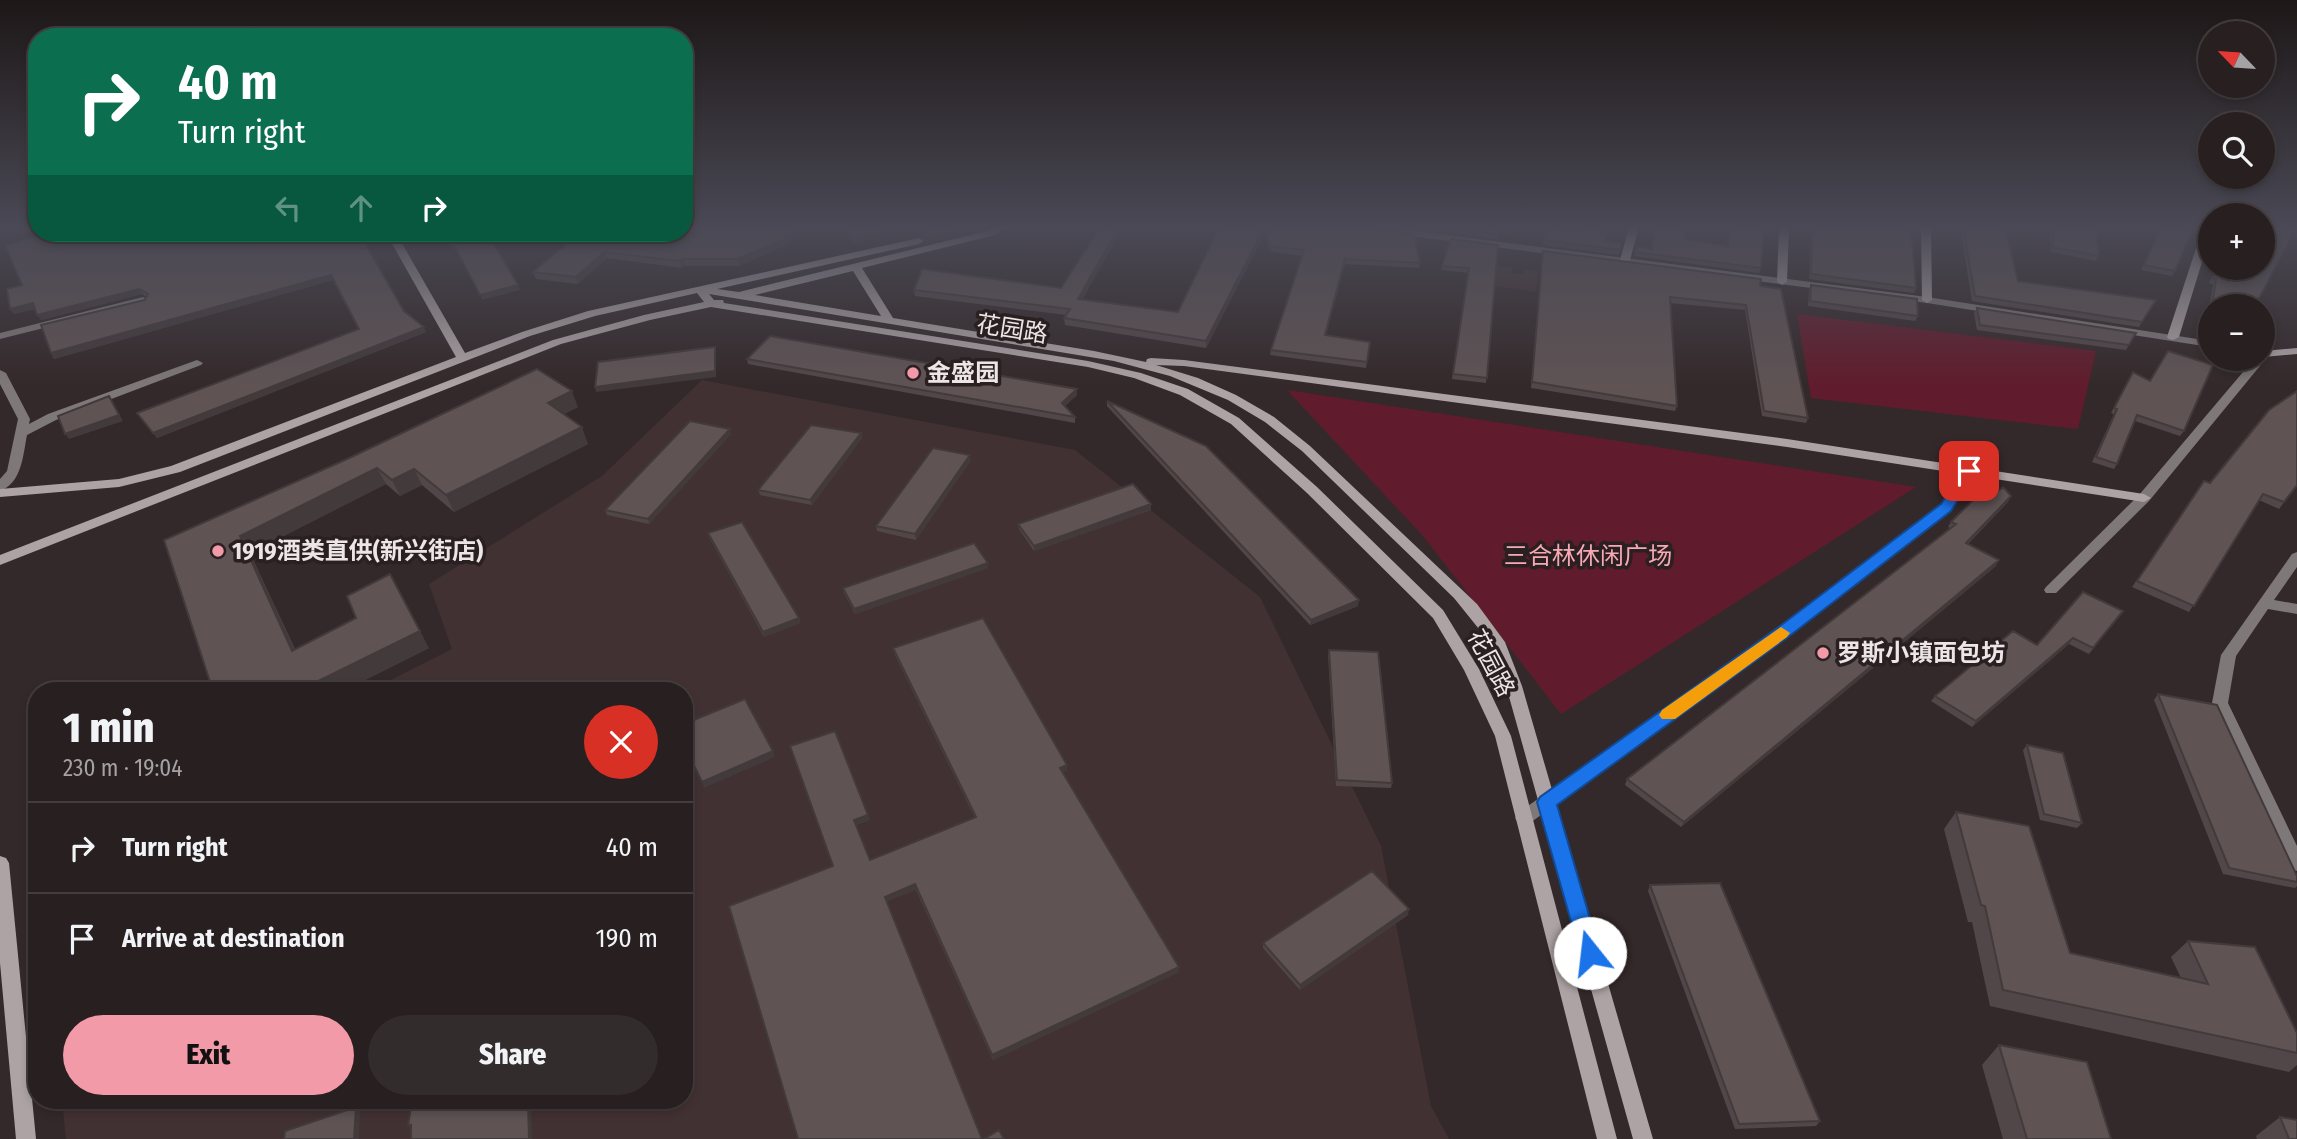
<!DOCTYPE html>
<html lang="en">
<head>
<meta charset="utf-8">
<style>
  :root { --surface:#271f20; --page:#332c2d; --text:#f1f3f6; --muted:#a4a2a5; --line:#433d3e; --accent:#f39aa8 }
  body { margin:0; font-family:"Fira Sans Condensed","Noto Sans SC",sans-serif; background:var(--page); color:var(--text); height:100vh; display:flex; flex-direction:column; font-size:26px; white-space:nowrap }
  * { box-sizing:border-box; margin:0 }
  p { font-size:23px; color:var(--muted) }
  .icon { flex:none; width:38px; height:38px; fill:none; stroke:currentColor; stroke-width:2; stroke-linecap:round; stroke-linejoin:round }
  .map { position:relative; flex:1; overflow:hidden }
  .panel { position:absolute; left:28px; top:682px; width:665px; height:427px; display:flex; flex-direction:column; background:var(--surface); border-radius:28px; box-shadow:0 4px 10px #0003,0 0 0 2px var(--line) }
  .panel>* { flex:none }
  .guide { position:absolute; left:28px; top:28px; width:665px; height:214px; border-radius:28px; box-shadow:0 4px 10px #0003,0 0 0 2px var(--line); background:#0b6e4f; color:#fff; overflow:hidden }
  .needle { width:46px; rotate:295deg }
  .fabs { position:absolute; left:2198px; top:21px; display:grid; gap:14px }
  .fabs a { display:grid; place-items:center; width:77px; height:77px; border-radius:50%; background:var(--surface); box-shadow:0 4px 10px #0003,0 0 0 2px var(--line); font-size:35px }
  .pin { position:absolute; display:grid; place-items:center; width:60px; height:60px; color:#fff; margin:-30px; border-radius:14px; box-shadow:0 4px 10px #0006 }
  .me { position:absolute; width:77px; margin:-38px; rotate:344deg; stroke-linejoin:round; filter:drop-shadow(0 0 5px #0008) }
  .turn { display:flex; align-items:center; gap:24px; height:147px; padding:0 35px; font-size:32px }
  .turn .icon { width:91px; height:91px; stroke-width:2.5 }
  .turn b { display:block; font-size:49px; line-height:60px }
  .lanes { display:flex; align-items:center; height:66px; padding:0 35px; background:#0003; justify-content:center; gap:35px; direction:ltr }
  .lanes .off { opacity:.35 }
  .round { display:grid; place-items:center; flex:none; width:74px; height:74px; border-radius:37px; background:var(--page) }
  .overview { display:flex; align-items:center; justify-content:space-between; height:119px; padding:0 35px }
  h1 { font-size:42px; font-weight:800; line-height:52px }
  .primary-button { display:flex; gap:14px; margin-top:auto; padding:14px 35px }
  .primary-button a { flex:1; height:80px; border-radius:42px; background:var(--accent); color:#111; font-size:28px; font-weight:800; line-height:80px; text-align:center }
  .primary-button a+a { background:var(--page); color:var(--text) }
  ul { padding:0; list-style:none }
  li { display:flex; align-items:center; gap:21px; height:91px; padding:0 35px; border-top:2px solid var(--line) }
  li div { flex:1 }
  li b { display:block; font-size:26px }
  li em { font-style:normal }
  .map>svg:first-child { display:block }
  .built { fill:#423133 }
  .green { fill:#601c2c }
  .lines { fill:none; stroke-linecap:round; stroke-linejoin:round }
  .street { fill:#7e7879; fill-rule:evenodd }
  .secondary { fill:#ada3a4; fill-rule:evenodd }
  .wall { fill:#524748 }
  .shaded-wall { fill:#423a3b }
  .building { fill:#5f5354; stroke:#423a3b; stroke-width:2 }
  .route { fill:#1a73e8; stroke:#114b97; stroke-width:2 }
  .slow { fill:#f59e0b }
  .poi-dot { fill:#f39aa8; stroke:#2a1f21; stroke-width:2.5 }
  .labels { text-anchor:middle; stroke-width:7; stroke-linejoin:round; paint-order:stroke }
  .street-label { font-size:24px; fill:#ede6e7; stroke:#2a1f21 }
  .poi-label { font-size:24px; font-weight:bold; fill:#ede6e7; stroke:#2a1f21; text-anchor:start }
  .park-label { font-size:24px; fill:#f8a8b4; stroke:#2a1f21 }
</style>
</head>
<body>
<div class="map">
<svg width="2297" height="1139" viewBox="0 0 2297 1139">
  <rect width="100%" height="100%" fill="#34292a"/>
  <!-- built -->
  <path class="built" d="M1497 266 1512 267V273L1524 274 1525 269 1538 271 1536 292 1494 286Z
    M702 380 1075 450 1260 597 1381 846 1431 1106 1449 1139H66L62 1101H684V691H369L452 649 429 584 602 476Z"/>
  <!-- green -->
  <path class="green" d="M1797 314 2096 351 2078 429 1811 398Z
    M1287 390 1916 487 1561 714 1423 536Z"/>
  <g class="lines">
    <!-- street -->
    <path class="street" d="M1360 227H1385L1927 297 2210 341V347L1927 303 1365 230Z
      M143 297 148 300 147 302 0 339V333Z
      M2263 356 2266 359 2264 361 2149 501 2056 593H2046L2044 590 2046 587 2139 495 2254 359H2263Z
      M197 360 203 363 201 365 56 420 27 435C23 455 22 483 0 491V479L7 471 18 419 0 384V370L6 373 30 419 29 424 48 414Z
      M1969 467 1975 471 1951 510 1791 634 1530 823 1524 825 1518 823 1515 818 1518 813 1781 626 1941 504 1964 468Z
      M2297 552V567L2274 600 2297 604V614L2268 609 2236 656 2228 703 2297 846V871L2291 869 2212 703 2221 655 2292 554Z"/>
    <!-- secondary -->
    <path class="secondary" d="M995 227H1007L995 235 862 268 893 318 1094 351 1146 362 1147 359 1151 358 1184 360 1787 439 2144 494 2151 498 2144 502 1787 447 1184 366 1156 365 1198 378 1236 395 1274 417 1310 446 1477 604 1505 642 1522 686 1653 1139H1633L1506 686 1491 644 1454 598 1302 451 1265 422 1228 400 1170 376 1114 361 709 294 714 300H723L724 303 1088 361 1141 373 1188 389 1239 418 1317 487 1443 610 1479 669 1511 736 1617 1139H1597L1495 736 1464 670 1433 618 1307 493 1231 424 1180 395 1134 378 1088 367 711 307 650 320 561 344 0 565V555L553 340 644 315 704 302 697 293 595 316 530 336 180 472 119 487 0 497V489L119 479 171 466 456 357 386 233H396L465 353 522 332 588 311 919 238 924 241 919 244 717 289 739 292 987 231ZM853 271 881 316 755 295Z
      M1629 227H1639L1630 260 1625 263 1620 260Z
      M1779 227H1789L1787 282 1782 285 1777 282Z
      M1921 227H1931L1932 300 1927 303 1922 300Z
      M2203 227H2210V236L2179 337 2173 340 2169 339 2167 337Z
      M2297 348V354L2263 357V351Z
      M0 856 6 858 9 863 36 1139H16L0 963Z"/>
  </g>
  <!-- wall -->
  <path class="wall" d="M837 227H911V228L856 244Z
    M914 227H965L967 233 927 243Z
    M1264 227H1364L1420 263 1419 268 1345 264 1326 335 1370 342 1366 368 1270 355 1271 350 1302 256 1269 251Z
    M1455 227H1517L1514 236 1498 234V239L1453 233Z
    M1545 227 1622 243 1619 255 1543 245Z
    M1654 227H1686L1685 239 1727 246 1729 227H1764L1761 268 1759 273 1634 256 1637 246 1651 248Z
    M1812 227H1911L1916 288 1914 293 1809 279Z
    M1960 227H2005L2018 281 2156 300 2139 327 1972 301Z
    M2050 227H2096L2099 256 2096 261 2051 252Z
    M2161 227 2175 271 2172 276 2141 270Z
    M2297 227V238L2291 237 2255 306H2210V313H2208L2213 284 2209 283 2217 268Z
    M1264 228V235L1206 348 1065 325 1064 318 1066 315 915 296 914 290 1061 288 1117 237 1082 300 1178 312Z
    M580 233 800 234 782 247 739 266H685L682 268 607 258 578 284 536 279 533 272Z
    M327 240 426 332 157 438 137 413 358 329 333 280 54 359 51 353 145 300 146 297 142 294 41 320 35 309 14 314 10 309Z
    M1498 245 1486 383 1452 379 1469 273 1441 270 1442 266Z
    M1543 251 1760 286 1808 418 1806 423 1762 416 1745 310 1670 303 1677 406 1675 411 1531 388Z
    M1811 285 1918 316 1915 321 1808 306 1809 290Z
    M1977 308 2136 333 2126 350 1977 330 1974 313Z
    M747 359 1077 389V395L1065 406 1075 417V423L748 364Z
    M2133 372 2184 431 2180 436 2135 421 2117 464 2114 469 2092 462 2114 414 2111 413Z
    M1107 401 1358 606 1310 625 1107 406Z
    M578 407 564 414 588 444 454 512 422 485 400 496 386 484 250 553 295 649 429 648 343 691 164 540 345 460Z
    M861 433 862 438 812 505 760 495 758 490Z
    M731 434 649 524 607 515 605 510Z
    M971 460 916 540 877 531 876 526Z
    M2204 481 2210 483 2297 485 2279 509 2259 500 2189 612 2132 587Z
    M1989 498 2008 502 1968 544 1996 566 1681 827 1625 785 1627 779 1951 528 1948 527 1951 522Z
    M1151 510 1034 551 1019 529 1018 524Z
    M708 533 799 618 800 623 764 637 710 539Z
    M988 563V568L855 614 844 593 843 588Z
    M2123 611 2089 654 2069 644 1972 727 1931 701 1935 696Z
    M893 648 1067 765V770L1063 772 1179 967V972L993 1060 916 890 833 866 792 752 868 815 870 820 856 825 870 860 975 818 894 653Z
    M1329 650 1392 783 1391 788 1336 786 1328 655Z
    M2158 694 2297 876V886L2295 888 2223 874 2154 700Z
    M2027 745 2082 823 2077 828 2040 820 2023 750Z
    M1956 812 2070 953 2181 978 2171 957 2188 941 2297 1033V1065L2289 1072 1990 1006 1972 922H1968L1944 829Z
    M1650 885 1820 1121 1816 1126 1735 1129 1648 891Z
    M1408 915 1300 990 1263 948V943Z
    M1999 1045 2111 1139H2003L1982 1065Z
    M2280 1117 2297 1139H2257L2256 1136Z"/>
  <!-- shaded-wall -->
  <path class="shaded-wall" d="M799 227H805L800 234 782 247 739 266 737 259Z
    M897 227 911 228 856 244V239Z
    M966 228 967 233 927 243 926 238Z
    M1264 228V235L1206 348V341Z
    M1117 230V237L1079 306 1078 299Z
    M454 245 456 250 452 251 450 246Z
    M604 252 607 258 578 284 576 277Z
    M683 259 685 266 682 268 680 261Z
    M1345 259V264L1324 340 1325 335Z
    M331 275 333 280 54 359 51 353Z
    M518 285 520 290 482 300 480 295Z
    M139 289 142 294 41 320 37 315Z
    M33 303 37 308 14 314 10 309Z
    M424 327 426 332 157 438 153 433Z
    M715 347 716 352V377L596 392 595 387Z
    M1077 389V395L1062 408V403Z
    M572 391 578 407 554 419 548 403Z
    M109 396 123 421 69 439 65 434Z
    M582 427 588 444 454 512 446 495Z
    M730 429 731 434 649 524 648 519Z
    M861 433 862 438 812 505 810 500Z
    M970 455 971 460 916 540 915 534Z
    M377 468 386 484 250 553 303 668 292 651 240 536Z
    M414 469 422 485 400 496 392 480Z
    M2011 496 2008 502 1963 548 1966 543Z
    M1151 504V510L1034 551V546Z
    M1999 560 1996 566 1681 827 1684 822Z
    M988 563V568L855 614 854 609Z
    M390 574 429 648 343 691H298Z
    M1359 600 1358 606 1310 625 1311 620Z
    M799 618 800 623 764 637 763 632Z
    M2073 638 2069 644 1972 727 1976 721Z
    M773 751 775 757 704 788 702 782Z
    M1067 765V770L1060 773V768Z
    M868 815 870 820 856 825 854 820Z
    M915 884 916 890 886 902 885 897Z
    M1409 909 1408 915 1300 990V985Z
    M1179 967V972L993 1060 992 1055Z
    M528 1101H531L532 1139H529Z
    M356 1107 360 1112 359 1139H354Z"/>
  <!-- building -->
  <path class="building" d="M684 227H799L781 241 737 259H683L680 261 604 252 576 277 533 272 580 233H684Z
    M841 227H897L856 239Z
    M917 227H965L966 228 926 238Z
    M1100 227H1111L1117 230 1078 299 1178 312 1219 227H1252L1264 228 1206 341 1064 318 1070 309 914 290 922 269 1061 288Z
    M1265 227H1364L1414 234 1420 263 1345 259 1325 335 1370 342 1367 362 1271 350 1304 250 1269 246Z
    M1455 227H1516L1515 231 1499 229V234L1454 228Z
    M1545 227 1583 231 1584 227H1609L1605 241 1622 243 1620 250 1544 240Z
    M1655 227H1686L1685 239 1728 246 1730 227H1764L1761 268 1635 252 1637 246 1652 249Z
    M1813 227H1911L1916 288 1811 274Z
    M1963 227H2005L2018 281 2156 300 2142 322 1975 296Z
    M2053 227H2096L2099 256 2053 247Z
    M2161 227H2194L2175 271 2144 265Z
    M2263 227H2297V232H2294L2255 306H2212L2216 279 2212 278 2218 268H2263Z
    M51 233H323L327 240 353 233H359L404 311 424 327 153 433 137 413 359 329 331 275 51 353 41 325 145 300 148 294 139 289 37 315 33 303 10 309 7 289 22 285 5 245Z
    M443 233H482L488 245 494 244 518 285 480 295 454 245 450 246Z
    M1451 239 1498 245 1487 378 1453 374 1469 268 1442 266Z
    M1543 251 1761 279 1760 286 1781 289 1808 418 1764 411 1746 305 1670 297 1677 406 1532 382Z
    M1811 285 1917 299 1918 316 1810 301Z
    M1977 308 2136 333 2129 345 1980 325Z
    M770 336 1077 389 1062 403 1075 417 747 359Z
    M715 347V371L595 387 598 362Z
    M2168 351 2213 365 2184 431 2137 415 2117 464 2096 457 2117 409 2114 408 2133 372 2150 381Z
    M537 369 572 391 548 403 582 427 446 495 414 469 392 480 377 468 240 536 292 651 356 618 347 596 390 574 420 631 298 691H213L164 540 345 460Z
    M2297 391V485L2284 502 2263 494 2194 606 2137 581 2204 481 2210 483 2269 410Z
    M109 396 119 415 65 434 58 416Z
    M1107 401 1206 446 1359 600 1311 620Z
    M690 421 730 429 648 519 605 510Z
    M811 425 861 433 810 500 758 490Z
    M933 448 970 455 915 534 876 526Z
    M1133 484 1151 504 1034 546 1018 524Z
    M2003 487 2011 496 1966 543 1999 560 1684 822 1627 779 1956 524 1951 522 1979 494 1989 498Z
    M742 522 799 618 763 632 708 533Z
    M974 543 988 563 854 609 843 588Z
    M2083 592 2123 611 2093 648 2073 638 1976 721 1935 696 2013 631 2037 645Z
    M983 618 1067 765 1060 768 1179 967 992 1055 915 884 885 897 982 1139H798L729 906 833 866 790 746 835 731 868 815 854 820 870 860 976 817 893 648Z
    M1329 650 1378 652 1392 783 1337 780Z
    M2158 694 2217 705 2297 876V882L2229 868Z
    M745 699 773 751 702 782 684 745V724Z
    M2027 745 2063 753 2082 823 2044 814Z
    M1956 812 2029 826 2070 953 2208 984 2188 941 2255 947 2297 1033V1053L2003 990 1985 906 1981 905Z
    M1372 871 1409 909 1300 985 1263 943Z
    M1720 883 1820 1121 1739 1124 1650 885Z
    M1999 1045 2087 1062 2111 1139H2027Z
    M412 1101H528L529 1139H411V1125L408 1126Z
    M356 1107 354 1139H284L285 1131Z
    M2280 1117 2297 1120V1139H2289Z
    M999 1130 1004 1139H984Z"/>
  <!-- sky -->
  <linearGradient id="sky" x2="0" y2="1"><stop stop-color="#1d1717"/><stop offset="0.59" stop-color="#4a4955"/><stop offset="1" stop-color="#4a4955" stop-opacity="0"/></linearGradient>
  <rect width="2297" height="386" fill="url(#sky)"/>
  <!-- route -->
  <path class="route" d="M1969 466 1976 471 1951 511 1792 634 1557 805 1600 953 1597 960 1590 963 1582 960 1537 802 1540 797 1780 626 1941 504 1964 468Z"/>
  <!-- slow -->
  <path class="slow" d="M1781 627 1790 633 1787 637 1675 719H1662L1659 715 1662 710Z"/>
  <!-- markers -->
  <g class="poi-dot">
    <circle cx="913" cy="373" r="7"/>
    <circle cx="218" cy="551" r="7"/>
    <circle cx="1823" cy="653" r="7"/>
  </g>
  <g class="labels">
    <!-- street labels -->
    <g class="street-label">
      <text transform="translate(1012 329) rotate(9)" y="8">花园路</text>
      <text transform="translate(1491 663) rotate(62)" y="8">花园路</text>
    </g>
    <!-- poi labels -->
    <g class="poi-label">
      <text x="927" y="381">金盛园</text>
      <text x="232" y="559">1919酒类直供(新兴街店)</text>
      <text x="1837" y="661">罗斯小镇面包坊</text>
    </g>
    <!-- park labels -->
    <g class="park-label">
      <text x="1588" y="564">三合林休闲广场</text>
    </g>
  </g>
</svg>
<div class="fabs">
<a><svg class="needle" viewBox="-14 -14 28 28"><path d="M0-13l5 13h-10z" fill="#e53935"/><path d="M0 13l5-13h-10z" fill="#a4a2a5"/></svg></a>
<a><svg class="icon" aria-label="search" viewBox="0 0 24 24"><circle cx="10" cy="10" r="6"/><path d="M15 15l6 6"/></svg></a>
<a>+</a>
<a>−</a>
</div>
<div class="pin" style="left:1969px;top:471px;background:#d93025"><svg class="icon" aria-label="arrive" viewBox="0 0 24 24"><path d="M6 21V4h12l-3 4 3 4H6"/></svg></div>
<svg class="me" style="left:1590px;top:953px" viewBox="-20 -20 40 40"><circle r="19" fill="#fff"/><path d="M0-13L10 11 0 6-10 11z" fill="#1a73e8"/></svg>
<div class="guide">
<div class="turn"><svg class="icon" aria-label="right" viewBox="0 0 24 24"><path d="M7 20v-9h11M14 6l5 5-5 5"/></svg><div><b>40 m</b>Turn right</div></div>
<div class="lanes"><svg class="icon off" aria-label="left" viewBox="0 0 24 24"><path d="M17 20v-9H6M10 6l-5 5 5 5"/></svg><svg class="icon off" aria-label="ahead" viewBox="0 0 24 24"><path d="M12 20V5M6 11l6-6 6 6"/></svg><svg class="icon" aria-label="right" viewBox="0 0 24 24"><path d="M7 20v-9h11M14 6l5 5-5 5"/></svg></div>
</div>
<section class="panel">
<div class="overview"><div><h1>1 min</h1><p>230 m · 19:04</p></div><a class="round" style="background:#d93025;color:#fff"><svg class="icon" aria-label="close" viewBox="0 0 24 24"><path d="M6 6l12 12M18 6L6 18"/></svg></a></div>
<ul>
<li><svg class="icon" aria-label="right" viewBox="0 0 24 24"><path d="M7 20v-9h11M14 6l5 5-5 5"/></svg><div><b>Turn right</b></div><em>40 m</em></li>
<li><svg class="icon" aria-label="arrive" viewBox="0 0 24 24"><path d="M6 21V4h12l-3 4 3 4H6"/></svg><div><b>Arrive at destination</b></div><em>190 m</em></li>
</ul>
<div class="primary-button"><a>Exit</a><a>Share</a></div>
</section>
</div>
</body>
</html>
